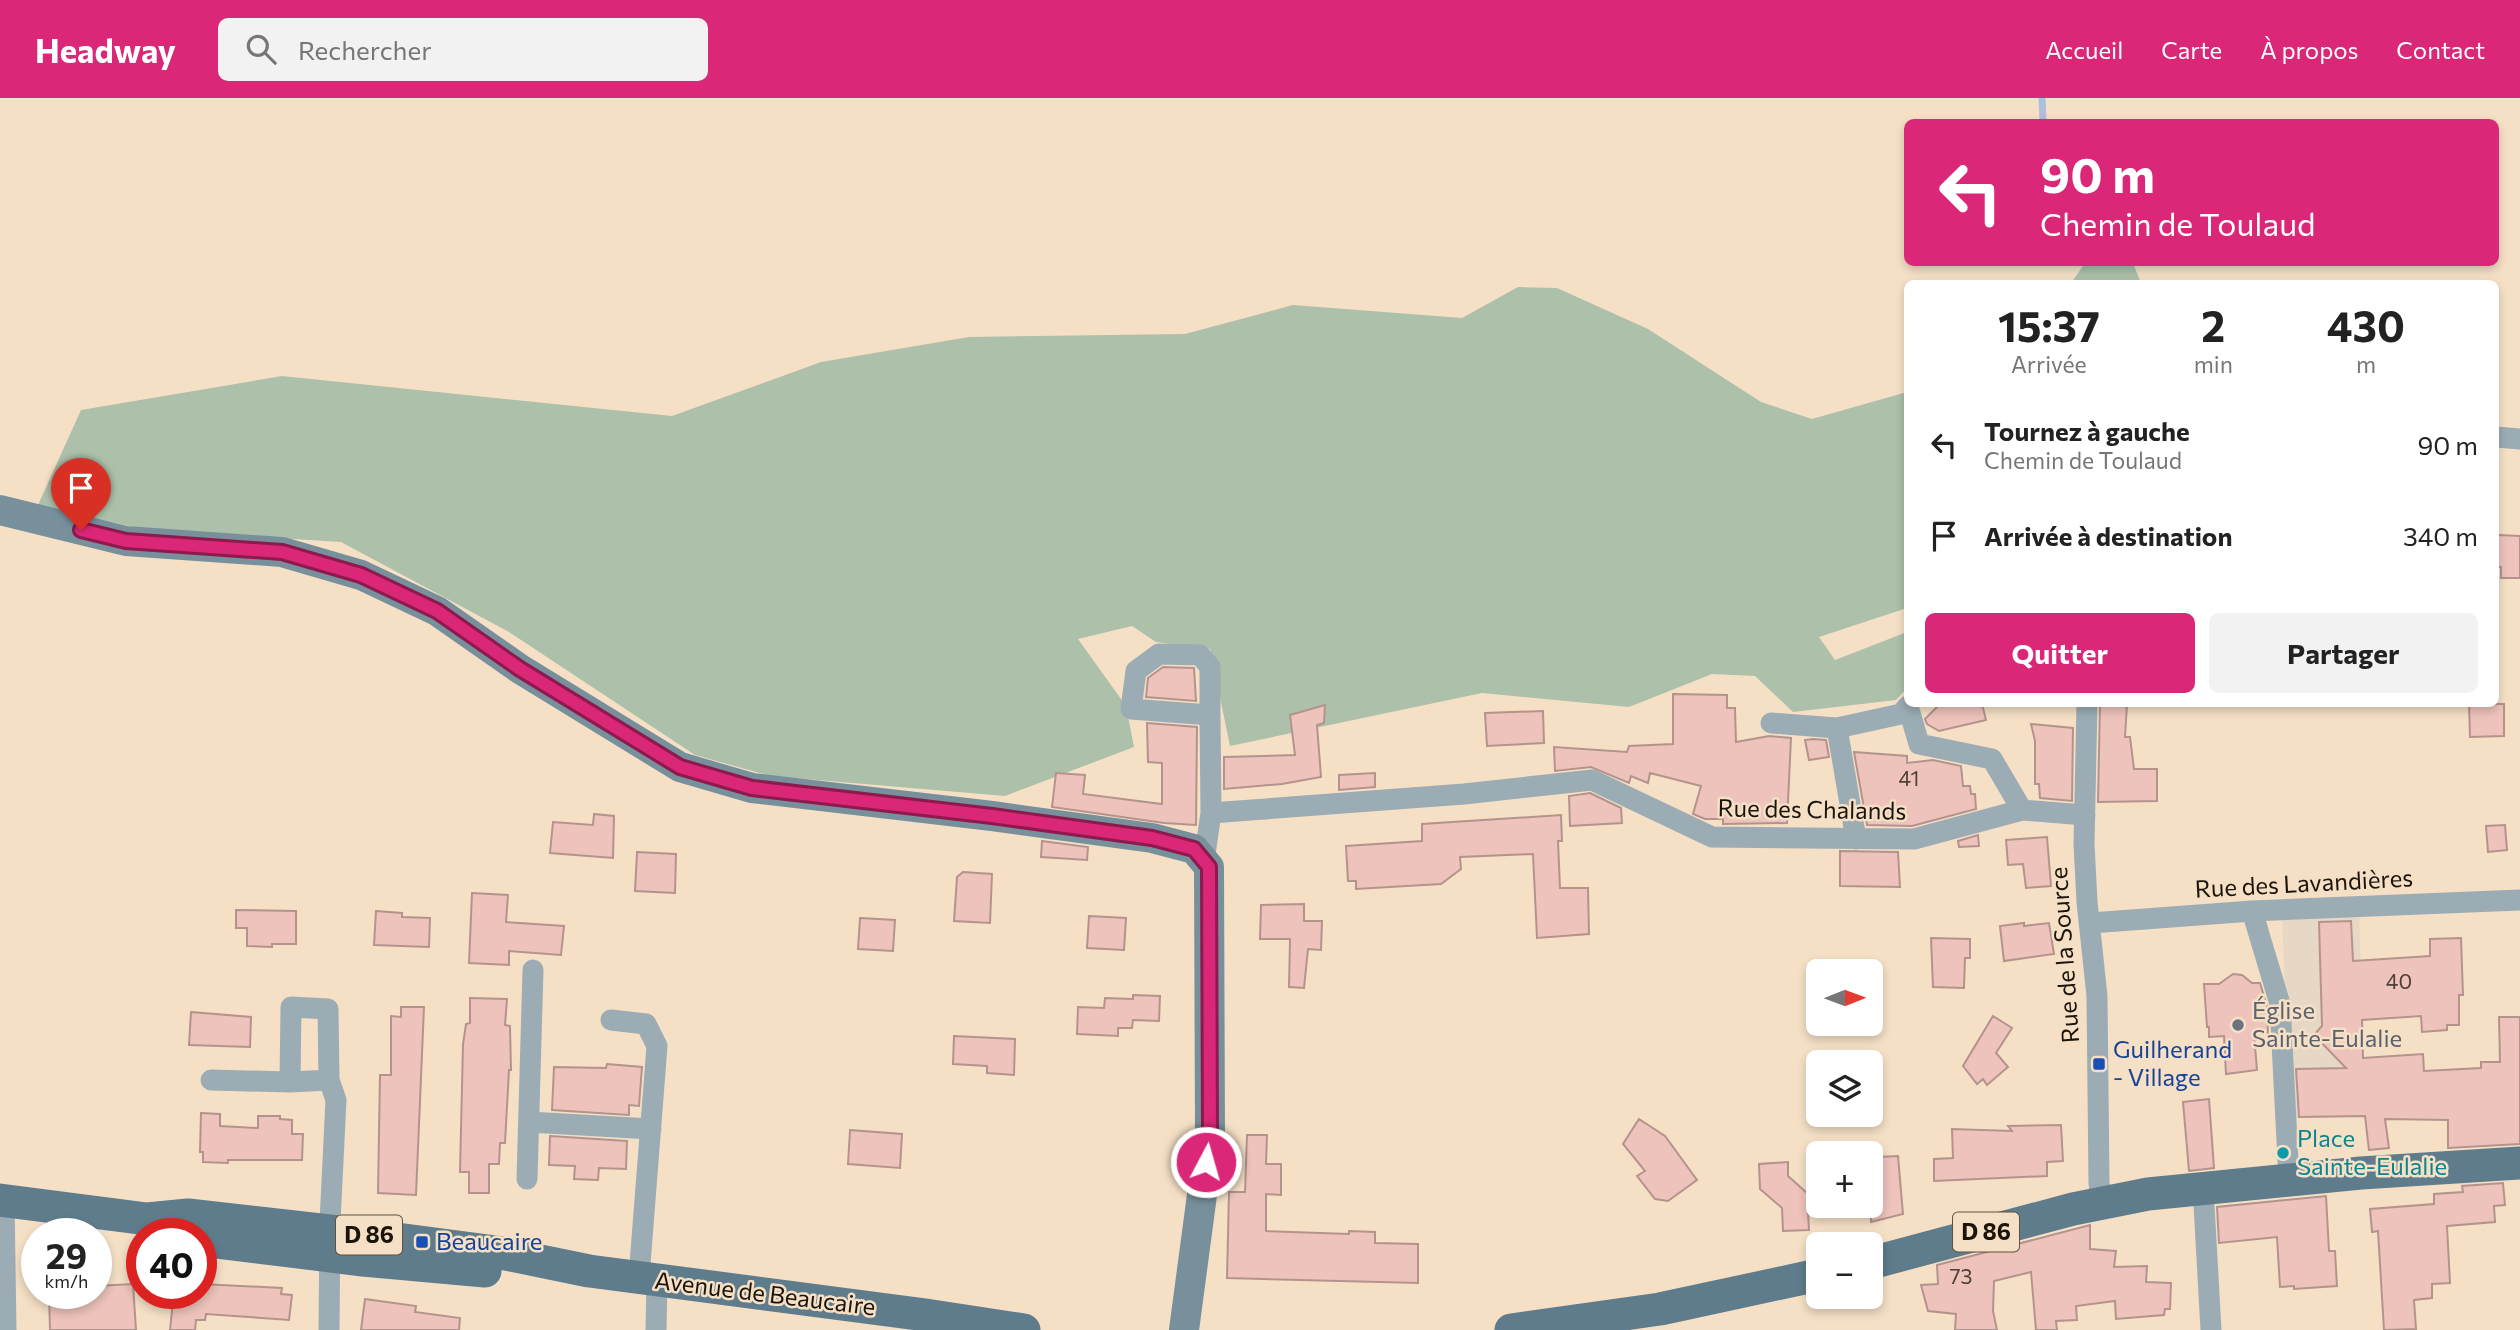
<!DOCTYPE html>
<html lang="fr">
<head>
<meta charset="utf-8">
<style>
  :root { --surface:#fff; --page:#f2f2f2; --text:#222; --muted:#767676; --accent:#db2777 }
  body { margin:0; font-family:Commissioner,sans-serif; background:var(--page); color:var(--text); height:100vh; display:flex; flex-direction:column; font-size:26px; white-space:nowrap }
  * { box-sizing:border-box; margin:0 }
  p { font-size:23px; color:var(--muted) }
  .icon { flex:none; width:38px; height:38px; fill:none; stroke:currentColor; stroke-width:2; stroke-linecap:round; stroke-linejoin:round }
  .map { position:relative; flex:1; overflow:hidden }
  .side { position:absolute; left:1904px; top:182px; width:595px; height:427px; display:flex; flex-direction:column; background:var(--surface); border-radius:10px; box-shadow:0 4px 10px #0003 }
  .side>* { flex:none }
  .guide { position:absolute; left:1904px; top:21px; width:595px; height:147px; border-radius:10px; box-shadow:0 4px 10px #0003; background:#db2777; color:#fff; overflow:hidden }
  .needle { width:46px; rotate:89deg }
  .fabs { position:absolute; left:1806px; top:861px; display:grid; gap:14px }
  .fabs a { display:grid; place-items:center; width:77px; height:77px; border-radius:10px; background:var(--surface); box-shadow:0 4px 10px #0003; font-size:35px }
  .speed { position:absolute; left:21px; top:1120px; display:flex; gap:14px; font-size:35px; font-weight:700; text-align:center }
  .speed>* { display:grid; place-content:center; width:91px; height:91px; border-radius:50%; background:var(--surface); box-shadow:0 4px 10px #0003; line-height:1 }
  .speed small { font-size:18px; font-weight:400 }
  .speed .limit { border:10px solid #d22; background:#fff; color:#111 }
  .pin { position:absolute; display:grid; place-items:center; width:60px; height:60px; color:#fff; margin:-72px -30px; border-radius:50% 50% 50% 0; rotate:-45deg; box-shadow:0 0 7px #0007 }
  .pin .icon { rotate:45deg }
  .me { position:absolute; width:77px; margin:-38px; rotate:6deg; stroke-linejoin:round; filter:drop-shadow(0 0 5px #0008) }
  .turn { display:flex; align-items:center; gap:24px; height:147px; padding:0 21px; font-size:32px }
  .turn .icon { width:91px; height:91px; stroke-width:2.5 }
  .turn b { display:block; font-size:49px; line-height:60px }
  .eta { display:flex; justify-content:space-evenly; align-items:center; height:119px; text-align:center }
  .eta b { font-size:42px; font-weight:700; line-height:49px }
  .action { display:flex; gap:14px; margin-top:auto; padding:14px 21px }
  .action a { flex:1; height:80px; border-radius:10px; background:var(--accent); color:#fff; font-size:28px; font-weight:700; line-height:80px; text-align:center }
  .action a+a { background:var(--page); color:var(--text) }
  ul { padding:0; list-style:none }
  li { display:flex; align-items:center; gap:21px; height:91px; padding:0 21px }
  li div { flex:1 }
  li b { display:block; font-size:26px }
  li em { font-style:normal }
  header { display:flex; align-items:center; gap:42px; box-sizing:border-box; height:98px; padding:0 35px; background:var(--accent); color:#fff }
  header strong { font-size:33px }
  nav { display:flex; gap:38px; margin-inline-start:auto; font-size:24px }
  .search { width:490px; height:63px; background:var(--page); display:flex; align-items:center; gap:18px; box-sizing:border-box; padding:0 24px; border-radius:10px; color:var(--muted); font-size:26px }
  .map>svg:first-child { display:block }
  .education { fill:#e7d7c5 }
  .green { fill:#acc0aa }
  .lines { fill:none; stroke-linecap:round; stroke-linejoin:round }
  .stream { stroke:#aebfde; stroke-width:7 }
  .building { fill:#edc3bb; stroke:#b5938d; stroke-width:2 }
  .street { stroke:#9bacb4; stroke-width:21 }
  .secondary { stroke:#78909c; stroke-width:30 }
  .primary { stroke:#5e7c8b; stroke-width:33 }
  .route-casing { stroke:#8e194d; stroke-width:18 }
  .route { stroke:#db2777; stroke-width:12 }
  .worship-dot { fill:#6b7280; stroke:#f5e0c6; stroke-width:2.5 }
  .transit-dot { fill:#1a4fb4; stroke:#f5e0c6; stroke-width:2.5 }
  .culture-dot { fill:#0f9aa8; stroke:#f5e0c6; stroke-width:2.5 }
  .labels { text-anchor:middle; stroke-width:5; stroke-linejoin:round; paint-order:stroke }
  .number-label { font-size:21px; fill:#504037 }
  .shield { fill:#f5e0c6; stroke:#5c5143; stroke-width:2 }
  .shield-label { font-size:23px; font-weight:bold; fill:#1b140b }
  .street-label { font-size:24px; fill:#1b140b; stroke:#f5e0c6 }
  .worship-label { font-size:24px; fill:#5b616d; stroke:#f5e0c6; text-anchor:start }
  .transit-label { font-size:24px; fill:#164399; stroke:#f5e0c6; text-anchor:start }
  .culture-label { font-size:24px; fill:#0d838f; stroke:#f5e0c6; text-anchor:start }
</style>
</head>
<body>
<header>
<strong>Headway</strong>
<div class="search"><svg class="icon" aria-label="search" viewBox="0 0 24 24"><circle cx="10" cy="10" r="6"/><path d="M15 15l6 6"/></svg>Rechercher</div>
<nav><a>Accueil</a><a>Carte</a><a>À propos</a><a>Contact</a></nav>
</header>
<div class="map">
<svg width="2520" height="1232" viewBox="0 0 2520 1232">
  <rect width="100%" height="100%" fill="#f5e0c6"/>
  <!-- education -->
  <path class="education" d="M2359 814 2365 995 2347 996 2348 1019 2290 1020 2282 815Z"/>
  <!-- green -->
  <path class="green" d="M2085 165H2133L2141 185H2071Z
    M1518 189 1557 190 1648 231 1761 304 1812 321 1907 294V510L1819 539 1835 562 1907 534V590L1896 602 1793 614 1755 578 1712 576 1629 609 1482 595 1230 648 1210 551 1156 544 1132 528 1078 541 1126 608 1134 649 1005 698 770 678 695 657 509 534 341 444 147 432 38 407 81 312 282 278 672 318 821 264 969 239 1185 236 1293 207 1462 220Z"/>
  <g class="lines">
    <!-- stream -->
    <path class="stream" d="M2042 0 2043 24"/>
  </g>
  <!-- building -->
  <path class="building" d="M2499 437 2520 438V480H2501V469H2498V460H2496V439Z
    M1163 569 1194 570 1196 603 1146 599 1148 580Z
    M1673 596 1727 597V610H1735L1736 644 1769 638 1791 640 1787 725 1723 726V721H1705L1693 716 1701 688 1650 675 1648 685 1631 678 1629 685 1591 669 1555 673 1554 649 1627 654 1629 648 1673 646Z
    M1940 606H1982L1986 622 1939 633 1927 626 1925 621Z
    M2100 606H2127L2125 639H2130L2134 671H2157V703L2098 704Z
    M2469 606H2504V638L2470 639Z
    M1325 607 1324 625 1317 627 1321 679 1282 686 1224 691V659L1295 657 1290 617Z
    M1543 613 1544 645 1487 648 1485 615Z
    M1147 625 1197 629 1196 727 1164 725 1052 709 1056 675 1085 677 1083 696 1162 706V665L1148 664Z
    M2031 626 2073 630 2072 703 2040 700 2039 686H2035V643Z
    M1813 641 1826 642 1829 659 1809 662 1805 642Z
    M1854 654 1907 658V665L1933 662 1961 668 1963 688H1970L1971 696H1975L1976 711 1912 728 1867 727Z
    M1375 675V689L1339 692V677Z
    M1590 695 1621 710 1622 725 1570 728 1569 698Z
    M594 716 614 718 613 760 550 755 553 724 593 727Z
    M1561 717 1562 743H1558L1560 790H1588L1589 836 1537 840 1533 756 1460 759 1461 771 1441 786 1356 791V783H1348L1346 748 1422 743V726Z
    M2505 727 2507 752 2488 754 2486 728Z
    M1978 737 1979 748 1959 749 1958 743Z
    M2047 739 2051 788 2026 790 2023 766 2008 767 2006 742Z
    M1042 743 1088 749 1087 762 1041 759Z
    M1840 753 1898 754 1900 789 1840 788Z
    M637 754 676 756 675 795 635 793Z
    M963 774 992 776 990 825 954 823 957 779Z
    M472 795 508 797 506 824 564 828 561 857 509 853V867L469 865Z
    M1304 806V823H1322L1321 852 1308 851 1304 890 1289 889 1290 841H1260L1261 807Z
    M236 812 296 813V846H272V849L247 848V830H236Z
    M376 813 402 815V819L430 820 429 849 374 847Z
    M1089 818 1126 820 1124 852 1087 850Z
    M860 820 895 822 893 853 858 851Z
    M2351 823 2353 863 2430 858V841L2461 840 2463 897H2459V927H2447V932L2422 934 2421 918 2362 922 2363 960 2423 956 2424 973 2481 970V964H2500L2499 919H2520V1046L2448 1050V1022L2385 1021 2389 1050 2369 1052 2365 1018 2299 1019 2296 971 2346 970 2314 937 2322 928 2319 824Z
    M2024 825V828L2049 825 2054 856 2004 863 2000 828Z
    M1931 840 1970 841V860H1965L1964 890 1933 889Z
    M2233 876 2242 877 2252 885H2260L2267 908 2268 935 2254 936 2257 972 2226 976 2224 938 2209 939V929H2207L2204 886H2219Z
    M1133 897 1160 898 1159 923 1133 922 1132 930H1118V938L1077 936 1078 909 1104 910 1105 900 1133 901Z
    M470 900 507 901 505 927 510 928 511 972H509L505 1045H500L499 1066H489V1095H469V1074H460L463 946 466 926 470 925Z
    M401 909H424L416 1097 378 1095 380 977H391V918L401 919Z
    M191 914 251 919 250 949 189 947Z
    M1993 918 2012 930 1996 955 2008 969 1987 987 1983 981 1977 986 1963 968Z
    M954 938 1015 941 1014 977 987 975V968L953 966Z
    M607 966 642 969 639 1008 629 1007V1017L552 1012 554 969 606 970Z
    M2209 1001 2214 1070 2189 1073 2183 1004Z
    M201 1015 220 1016V1028L258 1030V1018H280V1021L292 1022V1036H303L302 1062H228V1065L203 1064V1054H200Z
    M1639 1021 1665 1038 1697 1082 1668 1103 1655 1101 1637 1078 1645 1073 1623 1046Z
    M2061 1027 2063 1063 2047 1064V1078L1934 1083V1061L1953 1060 1952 1031 2012 1033 2008 1028Z
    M850 1032 902 1036 900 1070 848 1066Z
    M1247 1037H1267L1266 1066H1281V1097L1266 1096V1133L1349 1136V1133L1375 1134V1145L1418 1146V1185L1227 1180 1229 1094H1245Z
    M550 1038 627 1043 626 1071 599 1070 598 1082 574 1081 575 1068 549 1067Z
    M1898 1058 1903 1116 1871 1124V1063L1877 1059Z
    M1788 1064V1078L1807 1095 1809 1132 1783 1133 1782 1110 1760 1091 1759 1066Z
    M2503 1085 2505 1107 2494 1108 2495 1124 2447 1128 2450 1185 2432 1186V1200L2414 1202 2416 1231 2384 1232 2378 1133 2372 1134 2370 1111 2434 1106V1096L2463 1094 2462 1088Z
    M2326 1098 2329 1153H2335L2337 1188 2294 1191V1188L2280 1189 2277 1139 2219 1145 2217 1109Z
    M2090 1127V1151L2116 1153 2114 1169 2147 1168 2146 1184 2171 1185 2170 1211H2165L2164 1217 2116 1221 2115 1203 2076 1208 2077 1222 2056 1223 2057 1232H2036L2031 1174 1994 1183 1993 1213 1997 1232H1955L1956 1216 1928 1213 1921 1187 1938 1186 1937 1167Z
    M133 1186 136 1232H50L49 1195H96V1188Z
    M201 1186 282 1190 281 1196 292 1197 289 1222 206 1216 205 1222H196L195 1232H170L173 1203H177V1195H201Z
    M365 1201 416 1208 415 1214 460 1220 459 1232H361Z"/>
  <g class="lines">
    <!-- street -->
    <path class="street" d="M2496 339 2520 341
      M2087 606 2084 746 2087 804 2097 898 2099 1085 2101 1104
      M1771 625 1837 630 1901 616 1908 608 1919 646 1992 661 2022 712
      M1837 630 1856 741
      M1211 715 1464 696 1592 682 1712 739 1914 741 2022 712 2085 717
      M1204 763 1211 715 1210 617 1131 611 1136 573 1159 556 1200 557 1210 569V617
      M2252 813 2280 906 2289 1082
      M2091 825 2252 813 2520 802
      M611 922 646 926 657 948 639 1179
      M211 982 290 984 329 982
      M290 984 291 909 328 911 329 982 336 1002 330 1124 329 1232
      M529 1024 651 1031
      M527 1081 533 872
      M2203 1089 2211 1232
      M4 1102 6 1232
      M656 1232 657 1182"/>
    <!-- secondary -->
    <path class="secondary" d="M0 412 126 443 282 454 361 477 437 513 520 571 680 669 752 690 992 718 1152 740 1194 751 1209 769 1210 1037 1184 1232"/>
    <!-- primary -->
    <path class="primary" d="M0 1102 147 1121 188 1117 365 1137 496 1154 589 1173 926 1217 1024 1232
      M201 1142 363 1162 485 1173
      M1871 1165 2073 1111 2148 1096 2361 1075 2520 1065
      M1511 1232 1660 1211 1818 1177"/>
  </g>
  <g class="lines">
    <defs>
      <path id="route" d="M81 432 126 443 282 454 361 477 437 513 520 571 680 669 752 690 992 718 1152 740 1194 751 1209 769 1210 1037 1206 1064"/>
    </defs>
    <!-- route casing -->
    <use href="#route" class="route-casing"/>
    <!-- route -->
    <use href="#route" class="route"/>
  </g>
  <!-- markers -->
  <circle class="worship-dot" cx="2238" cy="927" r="7"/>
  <g class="transit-dot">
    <rect x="2092" y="959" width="14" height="14" rx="3.5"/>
    <rect x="415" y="1137" width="14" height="14" rx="3.5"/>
  </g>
  <circle class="culture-dot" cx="2283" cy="1055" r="7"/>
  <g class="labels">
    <!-- number labels -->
    <g class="number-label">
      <text x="1909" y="688">41</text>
      <text x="2399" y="891">40</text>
      <text x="1961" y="1186">73</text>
    </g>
    <!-- shield labels -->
    <g class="shield">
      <rect x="1953" y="1114.5" width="66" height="39" rx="5"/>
      <rect x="336" y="1117.5" width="66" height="39" rx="5"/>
    </g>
    <g class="shield-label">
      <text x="1986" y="1142">D 86</text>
      <text x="369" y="1145">D 86</text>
    </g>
    <!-- street labels -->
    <g class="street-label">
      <text transform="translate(1812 712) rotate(1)" y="8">Rue des Chalands</text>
      <text transform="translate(2304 786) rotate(-3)" y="8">Rue des Lavandières</text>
      <text transform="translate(2065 857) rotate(-94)" y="8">Rue de la Source</text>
      <text transform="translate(765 1196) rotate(7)" y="8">Avenue de Beaucaire</text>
    </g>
    <!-- worship labels -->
    <g class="worship-label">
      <text x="2252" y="921">Église<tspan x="2252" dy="28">Sainte-Eulalie</tspan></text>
    </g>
    <!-- transit labels -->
    <g class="transit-label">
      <text x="2113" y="960">Guilherand<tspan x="2113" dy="28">- Village</tspan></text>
      <text x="436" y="1152">Beaucaire</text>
    </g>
    <!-- culture labels -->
    <g class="culture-label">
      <text x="2297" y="1049">Place<tspan x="2297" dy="28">Sainte-Eulalie</tspan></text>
    </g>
  </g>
</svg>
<div class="fabs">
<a><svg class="needle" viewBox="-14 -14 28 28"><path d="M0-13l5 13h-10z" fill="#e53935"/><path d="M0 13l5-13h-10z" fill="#767676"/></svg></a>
<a><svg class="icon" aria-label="layers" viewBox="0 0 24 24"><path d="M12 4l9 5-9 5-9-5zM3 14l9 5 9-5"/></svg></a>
<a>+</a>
<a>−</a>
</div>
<div class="speed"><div>29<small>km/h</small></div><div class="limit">40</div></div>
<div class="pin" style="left:81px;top:432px;background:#d93025"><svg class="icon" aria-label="arrive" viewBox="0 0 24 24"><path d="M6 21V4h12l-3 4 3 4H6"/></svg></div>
<svg class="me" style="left:1206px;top:1064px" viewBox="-20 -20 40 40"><circle r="17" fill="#db2777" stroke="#fff" stroke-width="3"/><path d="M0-11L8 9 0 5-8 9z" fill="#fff"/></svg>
<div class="guide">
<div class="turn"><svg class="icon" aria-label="left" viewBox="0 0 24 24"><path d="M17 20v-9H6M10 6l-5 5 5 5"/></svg><div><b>90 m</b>Chemin de Toulaud</div></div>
</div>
<section class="side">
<div class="eta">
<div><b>15:37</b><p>Arrivée</p></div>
<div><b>2</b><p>min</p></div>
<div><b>430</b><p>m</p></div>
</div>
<ul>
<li><svg class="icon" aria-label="left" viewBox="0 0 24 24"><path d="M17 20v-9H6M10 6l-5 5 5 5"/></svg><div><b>Tournez à gauche</b><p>Chemin de Toulaud</p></div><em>90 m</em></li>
<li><svg class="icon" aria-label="arrive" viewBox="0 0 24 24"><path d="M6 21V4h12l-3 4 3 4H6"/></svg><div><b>Arrivée à destination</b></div><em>340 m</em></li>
</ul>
<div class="action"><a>Quitter</a><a>Partager</a></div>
</section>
</div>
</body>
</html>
